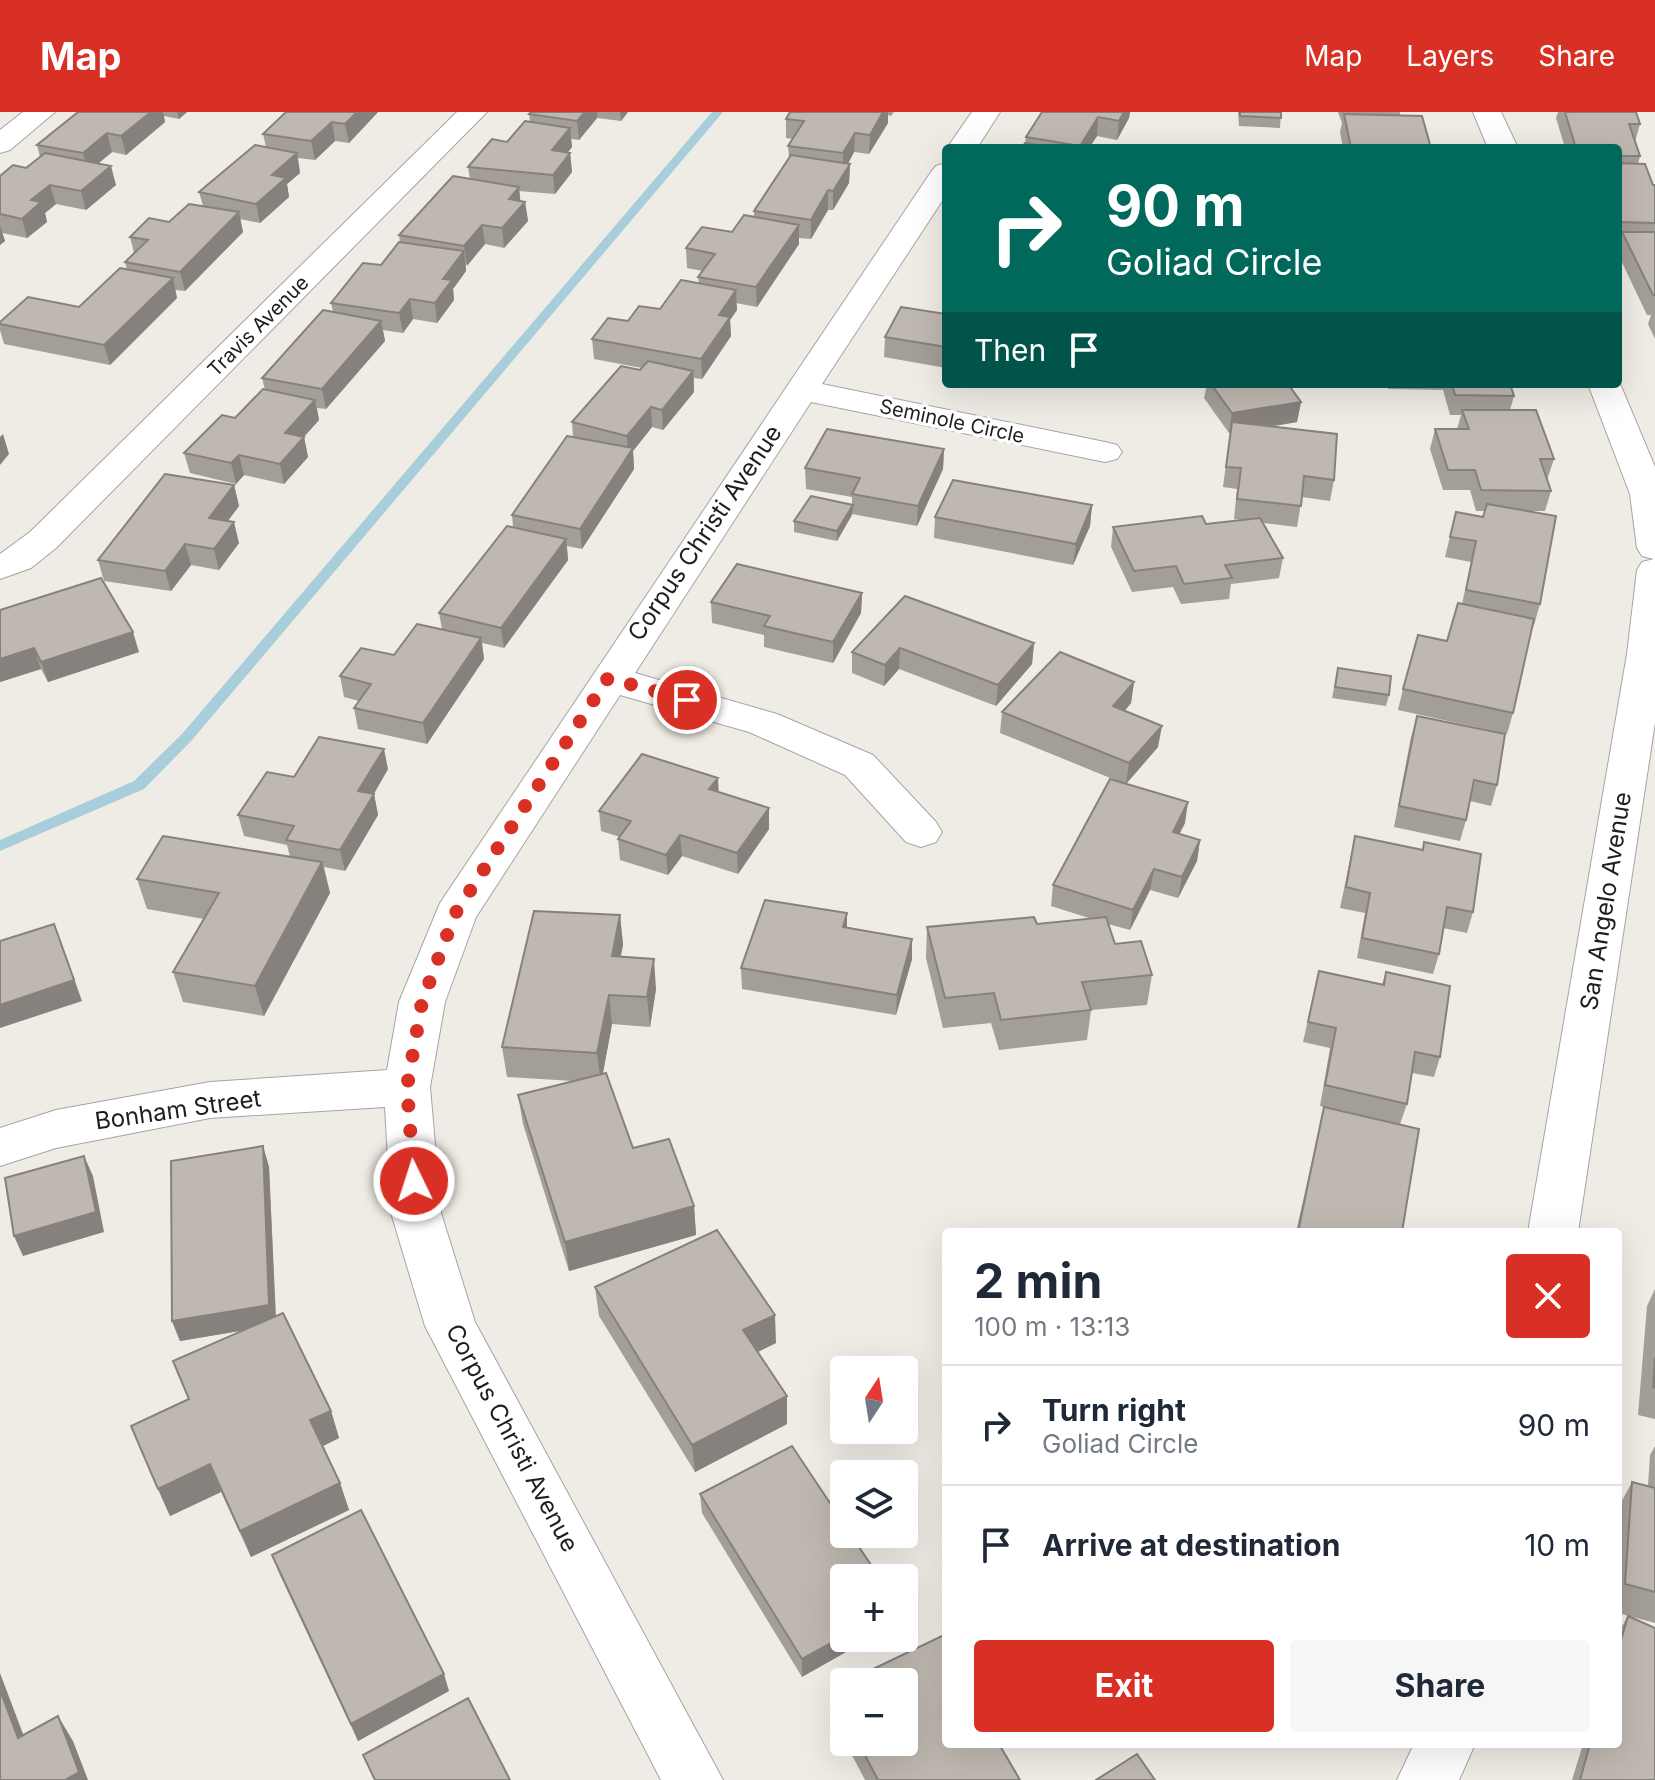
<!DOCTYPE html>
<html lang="en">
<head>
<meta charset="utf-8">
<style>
  :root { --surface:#fff; --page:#f6f6f7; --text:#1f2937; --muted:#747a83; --line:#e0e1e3; --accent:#d93025 }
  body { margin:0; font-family:Inter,sans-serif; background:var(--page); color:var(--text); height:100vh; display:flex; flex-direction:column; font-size:30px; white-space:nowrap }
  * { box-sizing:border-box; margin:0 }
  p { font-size:26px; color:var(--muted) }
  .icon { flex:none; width:44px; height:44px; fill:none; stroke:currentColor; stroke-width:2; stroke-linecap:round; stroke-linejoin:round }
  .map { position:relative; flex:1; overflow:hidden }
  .details { position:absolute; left:942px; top:1116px; width:680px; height:520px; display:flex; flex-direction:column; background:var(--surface); border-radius:8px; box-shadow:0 8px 32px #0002 }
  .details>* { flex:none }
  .banner { position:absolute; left:942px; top:32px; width:680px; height:244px; border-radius:8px; box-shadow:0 8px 32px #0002; background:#00695c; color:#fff; overflow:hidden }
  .needle { width:52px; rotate:12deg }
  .tools { position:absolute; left:830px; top:1244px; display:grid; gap:16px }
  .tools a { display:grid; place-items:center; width:88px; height:88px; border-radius:8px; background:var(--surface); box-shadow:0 8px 32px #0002; font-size:40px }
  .pin { position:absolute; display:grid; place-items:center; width:68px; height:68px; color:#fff; margin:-34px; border:4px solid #fff; border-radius:50%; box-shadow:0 2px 8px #0007 }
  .me { position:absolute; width:88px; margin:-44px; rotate:356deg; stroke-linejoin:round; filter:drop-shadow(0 0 6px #0008) }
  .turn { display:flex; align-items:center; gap:28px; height:168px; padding:0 32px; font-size:36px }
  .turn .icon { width:104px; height:104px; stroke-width:2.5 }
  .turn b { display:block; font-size:56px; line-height:68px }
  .then { display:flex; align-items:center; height:76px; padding:0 32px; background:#0003; gap:16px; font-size:30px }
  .round { display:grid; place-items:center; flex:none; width:84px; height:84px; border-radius:8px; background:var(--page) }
  .headline { display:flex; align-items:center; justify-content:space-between; height:136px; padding:0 32px }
  h1 { font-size:48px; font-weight:700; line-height:60px }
  .action { display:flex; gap:16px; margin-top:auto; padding:16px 32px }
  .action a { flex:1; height:92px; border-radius:8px; background:var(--accent); color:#fff; font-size:32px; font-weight:700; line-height:92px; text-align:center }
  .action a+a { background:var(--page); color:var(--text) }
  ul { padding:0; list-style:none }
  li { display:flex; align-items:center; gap:24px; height:120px; padding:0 32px; border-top:2px solid var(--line) }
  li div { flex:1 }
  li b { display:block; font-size:30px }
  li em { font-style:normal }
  header { display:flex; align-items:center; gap:48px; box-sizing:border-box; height:112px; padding:0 40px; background:var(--accent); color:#fff }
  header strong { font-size:38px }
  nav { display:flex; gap:44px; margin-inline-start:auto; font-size:28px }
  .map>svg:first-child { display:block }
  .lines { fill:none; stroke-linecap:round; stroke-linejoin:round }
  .stream { fill:#a7ceda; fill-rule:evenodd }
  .minor-casing { stroke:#a5a5a5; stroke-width:2 }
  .minor { fill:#fff; fill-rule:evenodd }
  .wall { fill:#a49e98 }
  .shaded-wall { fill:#86817c }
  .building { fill:#bfb8b1; stroke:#86817c; stroke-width:2 }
  .route { stroke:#d93025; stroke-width:14; stroke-dasharray:0 25.2 }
  .labels { text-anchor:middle; stroke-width:7; stroke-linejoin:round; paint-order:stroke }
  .far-street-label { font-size:20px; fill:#1e1e1e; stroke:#fff }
  .street-label { font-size:24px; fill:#1e1e1e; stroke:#fff }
</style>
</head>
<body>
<header>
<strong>Map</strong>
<nav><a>Map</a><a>Layers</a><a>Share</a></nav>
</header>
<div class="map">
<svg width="1655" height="1668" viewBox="0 0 1655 1668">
  <rect width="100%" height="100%" fill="#efece5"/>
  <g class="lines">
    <!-- stream -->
    <path class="stream" d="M712 0H723L192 628 144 677 0 739V728L134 669 182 622Z"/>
    <defs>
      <path id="minor" d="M23 0H55L10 38 0 41V18Z
        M457 0H487L56 436 31 456 0 467V442L30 420Z
        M972 0H1000L977 36H947Z
        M1473 0H1501L1518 36H1488Z
        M946 51V83L822 272 1105 330 1117 333 1122 340 1117 347 1105 350 811 290 635 561 777 602 873 643 936 710 942 720 936 730 921 735 906 730 845 663 749 620 620 583 476 805 445 890 430 975 441 1101 475 1210 723 1668H661L425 1214 391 1101 385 995 210 1006 56 1036 0 1054V1016L56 998 210 970 387 958 399 890 440 791 931 60 936 54Z
        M1618 267 1655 355V610L1578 1120H1528L1627 542 1637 458 1642 450 1654 447 1642 444 1637 436 1630 382 1588 272H1618Z
        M1414 1632H1475L1459 1668H1397Z"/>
    </defs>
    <!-- minor casing -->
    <use href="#minor" class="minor-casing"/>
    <!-- minor -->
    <use href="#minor" class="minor"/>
  </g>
  <!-- wall -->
  <path class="wall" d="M78 0H187L179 7 164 4 165 10 126 43 112 40 99 51 116 73 86 98 56 92 45 101 47 110 27 126 2 121 5 129 0 133V64L26 56 40 45 37 33Z
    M286 0H378L349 31 335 29 315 48 298 46 300 61 287 72 289 85 260 111 240 107 243 120 185 179 175 178 177 186 110 253 4 232 0 218V210L79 195 127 158 125 150 134 141 130 125 169 110 203 94 199 80 266 35 263 22Z
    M531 0H628L621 9 597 6 579 28 571 27 572 35 567 41H570L572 60 555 82 519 79 520 89 525 90 528 109 504 136 485 132 466 153V159L453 177 454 188 437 211 413 207 403 221 383 218 385 229 326 297 317 296 319 308 304 325 308 345 284 372 244 363 236 372 190 361 184 341 235 306 265 278 262 266 333 200 331 191 381 153 400 130 399 123 470 67 468 55 507 30 530 10 529 2Z
    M790 0H894L891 4 888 3V11L869 42 854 40 848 52H850L849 71 833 98H828L811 127 799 126V132L757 195 736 191 737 198 730 208 731 224 702 267 694 266V280L663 318 652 315 633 339 634 357 582 437 567 434 568 448 504 536 482 531 484 547 427 632 358 617 354 596 359 589 344 585 340 564 394 543 442 517 439 501 513 415 512 403 573 325 572 310 642 256 594 247 592 227 628 209 660 197 699 171 698 165 703 159 687 156 686 136 732 120 754 105V99L789 46 788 34 793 27 786 26V7Z
    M1042 0H1130L1129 6 1117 28 1097 24 1089 36H1022L1025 31 1026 25Z
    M1238 0H1281L1280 16 1239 14Z
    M1338 0H1400V3L1431 36H1343L1340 20 1342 11Z
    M1558 0H1636L1640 12 1635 30 1640 44 1638 52 1653 73H1655V227L1648 212 1651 203H1647L1618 142 1620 130H1618V36H1565L1556 6Z
    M946 202V256L884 245 885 225Z
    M1207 272H1288L1301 290 1297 310 1270 315 1334 368 1330 389 1302 385 1297 415 1263 411 1283 446 1279 466 1231 472 1229 487 1181 492 1173 475 1132 480 1111 435 1113 415 1206 412 1242 408 1234 407 1237 377 1223 375 1230 321H1229L1204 286Z
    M1387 272H1511L1514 284 1510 298 1554 347 1547 368 1551 379 1545 399H1528L1540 492 1534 513H1533L1513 601 1507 622 1398 598 1403 577 1447 529 1462 492 1471 450 1445 445 1456 400 1483 405 1485 399H1476L1470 378H1443L1430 337 1435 317H1457L1461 303H1450L1443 278 1388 277Z
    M944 337 943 357 917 414 852 402 837 429 794 420V409L852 393V385L806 377 805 356Z
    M234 373 239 394 228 409 239 431 219 458 191 453 171 479 104 469 98 448Z
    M1092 393 1090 414 1073 453 934 426 935 405Z
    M862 481 861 501 833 551 764 535V523L712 511 711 490Z
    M905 484 1034 531 1032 552 996 594 899 557 884 574 852 561V540Z
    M0 498 139 540 48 570 41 557 0 570Z
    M1338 556 1389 583 1386 594 1332 586Z
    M1134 570 1131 591 1125 599 1158 635 1126 672 1185 711 1179 722 1200 728 1197 749 1178 786 1150 778 1130 818 1108 812 1115 832 1152 863 1147 893 1091 898 1087 928 999 938 991 911 943 916 926 846 927 815 1037 812 1092 807 1051 794 1053 773 1125 672 1000 621 1002 600Z
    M1417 604 1497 673 1491 694 1470 689 1466 708 1460 729 1394 715 1411 625Z
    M388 657 374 682 378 703 345 759 324 755 330 781 264 904 183 890 173 860 204 807 147 797 137 767 290 745 287 733 244 724 238 703 294 665Z
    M718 666V680L769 717 738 762 682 744 668 763 620 748 618 727 620 725 601 719 599 699Z
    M1355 724 1422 738 1424 730 1473 800 1467 821 1443 816 1439 842 1433 862 1357 846 1365 801 1340 796Z
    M620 803 623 833 620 845 656 877 650 915 612 912 603 961 633 1036 694 1094 696 1123 569 1159 523 1012 518 983 573 969 507 965 502 935Z
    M912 827V847L896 903 742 877 741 856Z
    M1319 859 1382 872 1386 860 1440 945 1434 965 1412 961 1407 992 1400 1012 1340 998 1402 1120H1296L1324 995 1320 994 1330 936 1303 930Z
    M263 1034 269 1055 276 1205 331 1299 339 1326 323 1334 340 1371 349 1398 251 1445 221 1380 170 1404 158 1377 189 1288 173 1249 245 1218 180 1229 172 1209Z
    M595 1175 776 1231 758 1240 787 1312 695 1360 599 1204Z
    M1655 1177V1307L1638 1303 1647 1194Z
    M1655 1334V1511L1618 1501V1396L1632 1370 1648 1374 1650 1343Z
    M700 1382 844 1412 802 1565 702 1401Z
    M272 1443 449 1579 358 1629 279 1461Z
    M1628 1504 1655 1668H1572L1583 1632H1618V1521Z
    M844 1571V1628L831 1603V1577Z
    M845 1630H904L946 1632 1020 1668H865Z"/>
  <!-- shaded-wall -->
  <path class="shaded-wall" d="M151 0H163L165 10 126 43 121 24Z
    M177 0H187L179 7Z
    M357 0H378L349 31 345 12Z
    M585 0H597V6L579 28 577 9Z
    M620 0H628L621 9Z
    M883 0H888V11L869 42 870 23Z
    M1124 0H1130L1129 6 1117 28 1119 9Z
    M1098 5 1097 24 1089 36H1080Z
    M332 10 335 29 315 48 311 29Z
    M570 16 572 35 554 57 552 38Z
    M107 21 112 40 88 60 83 41Z
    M855 21 854 40 843 61V41Z
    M297 41 300 61 287 72 289 85 260 111 256 92 272 63Z
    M570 41 572 60 555 82 553 63Z
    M850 52 849 71 833 98V79Z
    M111 54 116 73 86 98 81 79Z
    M50 73 56 92 45 101 47 110 27 126 22 107 31 88Z
    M519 75 521 95 525 90 528 109 504 136 502 116 509 87Z
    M828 78V98L811 127V108Z
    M239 100 243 120 185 179 180 160Z
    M0 113 5 129 0 133Z
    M482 113 485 132 467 154 464 134Z
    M799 113V132L757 195 756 175Z
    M464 139 466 159 453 177 454 188 437 211 435 191 443 167Z
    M173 166 177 186 110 253 104 233Z
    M736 178 737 198 730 208 731 224 702 267 701 247 719 203Z
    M410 187 413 207 403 221 399 201Z
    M381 209 385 229 326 297 322 277Z
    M693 259 694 280 663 318 662 298Z
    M315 288 319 308 289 341 285 321Z
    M1301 290 1297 310 1229 321 1232 301Z
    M651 295 652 315 633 339 634 357 582 437 580 417 628 343 627 324Z
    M3 322 9 342 0 353V325Z
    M304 325 308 345 284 372 280 352Z
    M944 337 943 357 917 414 918 394Z
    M239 343 244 363 236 372 231 351Z
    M234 373 239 394 214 427 209 406Z
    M853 393 852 403 837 429V419Z
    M1092 393 1090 414 1073 453 1076 432Z
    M234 410 239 431 219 458 214 437Z
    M566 427 568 448 504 536 501 516Z
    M185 432 191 453 171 479 165 459Z
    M862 481 861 501 833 551V530Z
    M133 520 139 540 48 570 41 550Z
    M481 526 484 547 427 632 423 611Z
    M1034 531 1032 552 996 594 998 573Z
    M34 536 41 557 0 570V547Z
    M900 536 899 557 884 574 885 553Z
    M1134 570 1131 591 1110 615 1113 594Z
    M1162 614 1158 635 1126 672 1129 651Z
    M384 637 388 657 363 700 358 679Z
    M718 666 719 687 709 677Z
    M374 682 378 703 345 759 340 738Z
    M1188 690 1185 711 1170 741 1173 720Z
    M769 696V717L738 762 737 741Z
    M680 723 682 744 668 763 666 743Z
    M1200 728 1197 749 1178 786 1182 765Z
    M322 750 330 781 264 904 255 874Z
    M1154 757 1150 778 1130 818 1133 798Z
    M847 801V822L843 815Z
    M620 803 623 833 615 874 612 844Z
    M912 827V847L896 903 897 883Z
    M62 833 82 889 0 916V893Z
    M654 847 656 877 650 915 647 885Z
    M609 883 612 912 601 971 597 941Z
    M263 1034 269 1055 276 1213 180 1229 172 1209Z
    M84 1044 93 1064 104 1120 23 1144 14 1124Z
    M694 1094 696 1123 569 1159 565 1130Z
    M775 1203 776 1231 745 1246 743 1218Z
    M787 1284V1312L695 1360 692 1333Z
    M331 1299 339 1326 319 1336 310 1308Z
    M210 1352 221 1380 170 1404 158 1377Z
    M340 1371 349 1398 251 1445 240 1419Z
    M844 1524V1526H871L802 1565V1547Z
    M0 1561 34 1651 18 1626 0 1578Z
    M444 1562 449 1579 358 1629 351 1612Z
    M58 1604 73 1629 88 1668H65Z"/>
  <!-- building -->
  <path class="building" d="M78 0H151L121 24 107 21 83 41 37 33Z
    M286 0H357L345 12 332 10 311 29 263 22Z
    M531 0H585L577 9 529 2Z
    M790 0H883L870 23 855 21 843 41 788 34 804 9 786 7Z
    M1042 0H1124L1119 9 1098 5 1080 34 1026 25Z
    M1240 0H1281V6L1240 4Z
    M1565 0H1636L1640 12H1629L1640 44H1618V36H1576Z
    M1344 2 1422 4 1431 36H1351Z
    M525 9 570 16 552 38 570 41 553 63 468 55 492 27 507 30Z
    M1025 31 1057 36H1022Z
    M255 33 297 41 272 63 286 66 256 92 199 80Z
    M45 41 111 54 81 79 50 73 31 88 41 90 22 107 0 102V64L13 53 26 56Z
    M791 43 850 52 833 79 828 78 811 108 754 99Z
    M1618 51 1645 52 1653 73H1655V111L1618 110Z
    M453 64 519 75 509 87 525 90 502 116 482 113 464 134 399 123Z
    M189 92 239 100 180 160 125 150 148 128 130 125 149 106 169 110Z
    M744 103 799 113 756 175 698 165 715 142 686 136 702 115 732 120Z
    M1622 120H1655V183H1653Z
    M399 130 464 139 443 167 452 168 435 191 410 187 399 201 331 191 363 151 381 153Z
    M120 156 173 166 104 233 0 212V210L28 185 79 195Z
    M681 168 736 178 719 203 730 205 701 247 592 227 608 206 628 209 639 194 660 197Z
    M901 195 946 202V235L885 225Z
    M323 198 381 209 322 277 262 266Z
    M648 249 693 259 662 298 651 295 627 324 572 310 621 254 640 258Z
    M1211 272H1288L1301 290 1232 301Z
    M1452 272H1510L1514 284 1455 283Z
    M263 277 315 288 285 321 304 325 280 352 239 343 231 351 184 341 222 303 235 306Z
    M1462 298H1536L1554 347H1540L1551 379 1481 378 1475 358H1448L1435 317H1469Z
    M1232 310 1337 322 1334 368 1304 364 1301 394 1237 387 1241 356 1226 355Z
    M827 317 944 337 918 394 852 382 860 366 805 356Z
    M567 324 633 336 580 417 512 403Z
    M165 362 234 373 209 406 234 410 214 437 185 432 165 459 98 448Z
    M953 368 1092 393 1076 432 935 405Z
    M811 384 853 393 837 419 794 409Z
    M1487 392 1556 404 1540 492 1466 478 1476 429 1450 425 1456 400 1483 405Z
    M1202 404 1206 412 1260 406 1283 446 1225 453 1232 466 1184 472 1176 454 1134 459 1113 415Z
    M507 414 566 427 501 516 439 501Z
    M737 452 862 481 833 530 764 514 770 504 711 490Z
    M101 466 133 520 41 550 34 536 0 547V498Z
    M905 484 1034 531 998 573 900 536 885 553 852 540Z
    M1458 491 1534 507 1513 601 1403 577 1418 523 1447 529Z
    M417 512 481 526 423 611 354 596 371 572 340 564 361 536 394 543Z
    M1060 540 1134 570 1113 594 1162 614 1129 651 1002 600Z
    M1338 556 1391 564 1389 583 1335 575Z
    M1417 604 1505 622 1497 673 1474 668 1466 708 1399 694Z
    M319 625 384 637 358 679 374 682 340 738 286 728 294 714 238 703 267 660 294 665Z
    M642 642 718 666 709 677 769 696 737 741 680 723 666 743 618 727 631 709 599 699Z
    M1110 667 1188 690 1173 720 1200 728 1182 765 1154 757 1133 798 1053 773Z
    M163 724 322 750 255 874 173 860 219 781 137 767Z
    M1355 724 1423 738 1424 730 1481 742 1473 800 1447 795 1439 842 1362 826 1370 781 1346 775Z
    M765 788 847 801 843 815 912 827 897 883 741 856Z
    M534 799 620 803 612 844 654 847 647 885 609 883 597 941 502 935Z
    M1034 805 1037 812 1106 805 1115 832 1141 829 1152 863 1082 870 1091 898 1001 908 994 881 945 886 927 815Z
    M54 812 74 868 0 893V829Z
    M1319 859 1384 873 1386 860 1450 874 1440 945 1415 940 1407 992 1325 973 1336 916 1308 910Z
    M606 961 633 1036 669 1027 694 1094 565 1130 518 983Z
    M1324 995 1419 1017 1402 1120H1298Z
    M263 1034 269 1193 172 1209 171 1049Z
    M84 1044 96 1100 14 1124 5 1066Z
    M717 1118 775 1203 743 1218 787 1284 692 1333 595 1175Z
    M283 1201 331 1299 310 1308 340 1371 240 1419 210 1352 158 1377 131 1314 189 1287 173 1249Z
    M1655 1245V1276L1653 1275Z
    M792 1334 844 1412V1422H850L880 1466H844V1524L802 1547 700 1382Z
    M1632 1370 1655 1376V1480L1625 1472Z
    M361 1398 444 1562 351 1612 272 1443Z
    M1628 1504 1655 1516V1668H1580L1590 1632H1618V1538Z
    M946 1522V1632H999L1020 1668H878L858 1630H904V1570H846Z
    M844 1571V1603L831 1577Z
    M0 1578 18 1626 58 1604 79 1660 65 1668H0Z
    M468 1586 510 1668H375L363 1643Z
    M1137 1642 1155 1668H1096Z"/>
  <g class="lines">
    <!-- route -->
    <path class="route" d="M414 1069 407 975 422 890 455 802 608 566 687 588"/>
  </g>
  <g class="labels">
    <!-- far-street labels -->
    <g class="far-street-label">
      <text transform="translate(258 214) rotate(-45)" y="7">Travis Avenue</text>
      <text transform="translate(952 309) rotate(12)" y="7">Seminole Circle</text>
    </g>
    <!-- street labels -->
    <g class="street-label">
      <text transform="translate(705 421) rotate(-56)" y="8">Corpus Christi Avenue</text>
      <text transform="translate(1606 789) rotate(-81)" y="8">San Angelo Avenue</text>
      <text transform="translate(178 998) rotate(-8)" y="8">Bonham Street</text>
      <text transform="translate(512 1326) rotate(62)" y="8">Corpus Christi Avenue</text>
    </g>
  </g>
</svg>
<div class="tools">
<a><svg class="needle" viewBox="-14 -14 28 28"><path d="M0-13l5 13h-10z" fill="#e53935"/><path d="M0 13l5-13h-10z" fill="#747a83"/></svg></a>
<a><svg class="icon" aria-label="layers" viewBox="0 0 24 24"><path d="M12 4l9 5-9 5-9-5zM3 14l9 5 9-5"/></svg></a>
<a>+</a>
<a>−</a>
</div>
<div class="pin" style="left:687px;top:588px;background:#d93025"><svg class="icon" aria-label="arrive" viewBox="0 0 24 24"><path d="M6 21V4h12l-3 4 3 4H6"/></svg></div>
<svg class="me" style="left:414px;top:1069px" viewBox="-20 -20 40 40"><circle r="17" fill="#d93025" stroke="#fff" stroke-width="3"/><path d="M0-11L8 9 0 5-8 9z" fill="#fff"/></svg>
<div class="banner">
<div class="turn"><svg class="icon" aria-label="right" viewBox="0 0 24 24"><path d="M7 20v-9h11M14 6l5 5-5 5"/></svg><div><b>90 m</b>Goliad Circle</div></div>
<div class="then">Then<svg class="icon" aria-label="arrive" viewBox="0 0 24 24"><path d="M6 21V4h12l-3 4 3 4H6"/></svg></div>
</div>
<section class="details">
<div class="headline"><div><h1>2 min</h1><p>100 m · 13:13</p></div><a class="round" style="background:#d93025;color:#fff"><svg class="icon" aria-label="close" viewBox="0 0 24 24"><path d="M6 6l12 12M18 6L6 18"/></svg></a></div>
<ul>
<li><svg class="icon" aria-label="right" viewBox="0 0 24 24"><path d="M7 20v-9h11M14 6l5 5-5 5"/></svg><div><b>Turn right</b><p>Goliad Circle</p></div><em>90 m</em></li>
<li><svg class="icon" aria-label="arrive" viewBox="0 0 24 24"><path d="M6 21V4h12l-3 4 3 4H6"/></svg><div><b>Arrive at destination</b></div><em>10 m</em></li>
</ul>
<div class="action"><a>Exit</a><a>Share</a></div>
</section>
</div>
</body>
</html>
